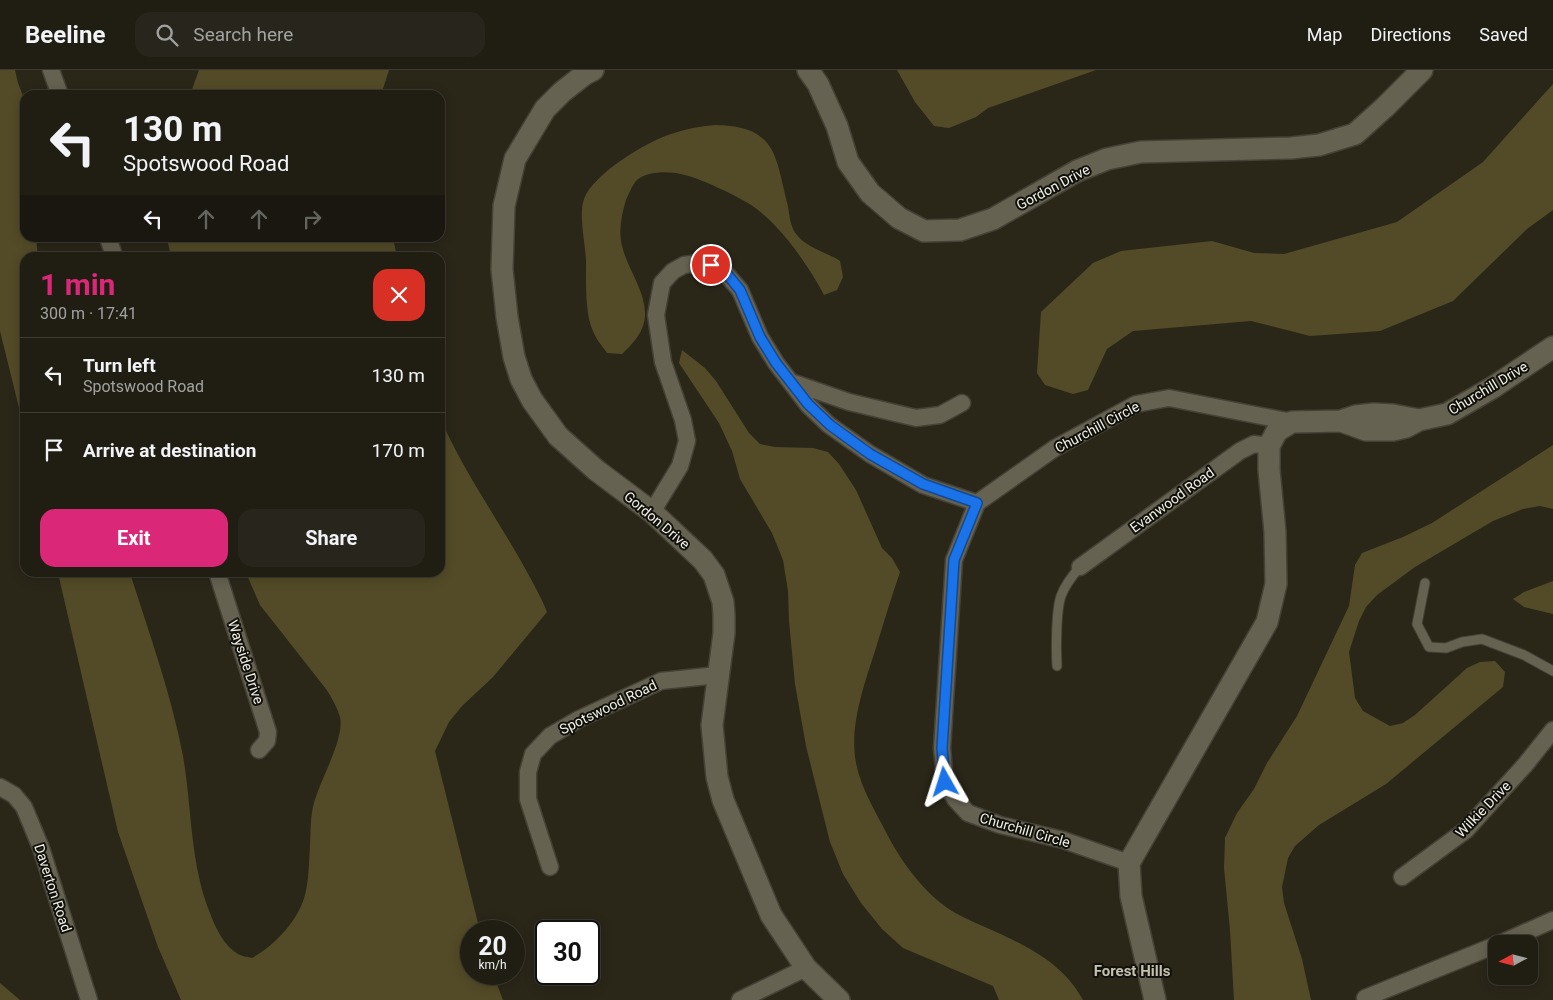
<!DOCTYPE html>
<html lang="en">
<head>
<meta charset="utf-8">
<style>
  :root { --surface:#201d13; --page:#28261c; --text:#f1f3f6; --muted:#a2a2a0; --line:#3d3b33; --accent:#db2777 }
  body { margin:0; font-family:Roboto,sans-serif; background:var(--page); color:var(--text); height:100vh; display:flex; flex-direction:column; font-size:19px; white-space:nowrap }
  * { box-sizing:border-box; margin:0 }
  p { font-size:16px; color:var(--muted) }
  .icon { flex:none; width:28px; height:28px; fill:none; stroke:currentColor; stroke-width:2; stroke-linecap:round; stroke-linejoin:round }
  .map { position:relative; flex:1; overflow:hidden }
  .panel { position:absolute; left:20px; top:182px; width:425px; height:325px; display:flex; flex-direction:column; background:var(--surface); border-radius:15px; box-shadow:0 2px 12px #0003,0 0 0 1px var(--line) }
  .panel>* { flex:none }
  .banner { position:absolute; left:20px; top:20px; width:425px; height:152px; border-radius:15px; box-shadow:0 2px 12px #0003,0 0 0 1px var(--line); background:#201d13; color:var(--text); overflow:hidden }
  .needle { width:32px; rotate:263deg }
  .controls { position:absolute; left:1488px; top:865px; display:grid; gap:10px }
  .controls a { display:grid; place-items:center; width:50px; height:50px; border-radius:10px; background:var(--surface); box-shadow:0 2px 12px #0003,0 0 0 1px var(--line); font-size:25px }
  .speed { position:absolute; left:460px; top:850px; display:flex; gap:10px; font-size:25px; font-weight:700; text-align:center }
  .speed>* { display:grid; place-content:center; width:65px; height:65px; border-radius:50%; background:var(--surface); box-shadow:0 2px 12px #0003,0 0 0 1px var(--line); line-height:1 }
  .speed small { font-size:12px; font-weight:400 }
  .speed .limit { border:2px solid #111; border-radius:8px; background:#fff; color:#111 }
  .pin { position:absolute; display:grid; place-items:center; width:42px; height:42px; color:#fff; margin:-21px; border:2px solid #fff; border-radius:50%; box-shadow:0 1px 5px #0007 }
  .me { position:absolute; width:55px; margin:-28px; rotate:354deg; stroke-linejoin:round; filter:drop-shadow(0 0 4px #0008) }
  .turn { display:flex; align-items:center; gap:18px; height:105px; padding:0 20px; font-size:22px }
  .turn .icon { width:65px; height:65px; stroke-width:2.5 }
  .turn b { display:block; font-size:35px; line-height:42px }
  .lanes { display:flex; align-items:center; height:48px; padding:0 20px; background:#0003; justify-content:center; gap:25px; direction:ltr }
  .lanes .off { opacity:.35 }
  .round { display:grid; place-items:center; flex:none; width:52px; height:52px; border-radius:15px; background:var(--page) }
  .overview { display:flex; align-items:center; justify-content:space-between; height:85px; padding:0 20px }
  h1 { font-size:30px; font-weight:700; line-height:38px; color:var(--accent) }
  .cta { display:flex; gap:10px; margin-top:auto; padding:10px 20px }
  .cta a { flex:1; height:58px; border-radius:15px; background:var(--accent); color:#fff; font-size:20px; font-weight:700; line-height:58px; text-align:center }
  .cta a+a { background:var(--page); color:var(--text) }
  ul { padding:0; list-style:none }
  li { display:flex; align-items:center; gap:15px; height:75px; padding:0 20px; border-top:1px solid var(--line) }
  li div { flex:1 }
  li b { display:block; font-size:19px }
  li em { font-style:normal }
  header { display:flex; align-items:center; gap:30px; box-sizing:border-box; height:70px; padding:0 25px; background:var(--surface); border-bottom:1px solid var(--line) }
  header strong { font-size:24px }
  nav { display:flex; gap:28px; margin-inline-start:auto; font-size:18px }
  .search { width:350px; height:45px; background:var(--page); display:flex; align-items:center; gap:12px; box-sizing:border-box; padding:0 18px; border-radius:15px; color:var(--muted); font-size:19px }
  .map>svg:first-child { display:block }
  .green { fill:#534b27 }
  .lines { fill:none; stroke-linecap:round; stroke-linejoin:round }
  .service-casing { stroke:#444136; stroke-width:11 }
  .minor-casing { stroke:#444136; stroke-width:19 }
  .tertiary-casing { stroke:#444136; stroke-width:24 }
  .service { stroke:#666252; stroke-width:9 }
  .minor { stroke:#666252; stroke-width:16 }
  .tertiary { stroke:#666252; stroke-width:21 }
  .route-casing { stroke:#114b97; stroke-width:12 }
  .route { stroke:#1a73e8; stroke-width:9 }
  .labels { text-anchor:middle; stroke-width:4; stroke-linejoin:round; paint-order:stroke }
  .street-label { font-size:14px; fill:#f1efe6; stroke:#11100a }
  .neighbourhood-label { font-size:15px; font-weight:bold; fill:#c5c1af; stroke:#11100a }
</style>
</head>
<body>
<header>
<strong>Beeline</strong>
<div class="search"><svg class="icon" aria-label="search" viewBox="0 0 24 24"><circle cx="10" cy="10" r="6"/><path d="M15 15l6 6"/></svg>Search here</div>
<nav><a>Map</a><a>Directions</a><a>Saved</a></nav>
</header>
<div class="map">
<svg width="1553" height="930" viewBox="0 0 1553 930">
  <rect width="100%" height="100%" fill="#2a2719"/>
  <!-- green -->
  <path class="green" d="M0 0H15L18 13 25 31V168H36L38 187 25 188V362L0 261Z
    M199 0H389L381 25H190Z
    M897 0H1096L988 38 976 47 949 58 934 56 915 32Z
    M1553 14V140L1527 159 1453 231 1380 261 1310 266 1251 251 1133 261 1107 279 1088 320 1073 324 1045 315 1037 303 1041 242 1093 193 1121 181 1212 171 1254 183 1284 184 1397 152 1483 92Z
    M715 55C778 56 775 87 788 136 789 144 790 152 793 159 802 177 825 181 840 191L843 207 837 220 824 225C808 195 782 157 754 137 738 126 700 108 681 104 669 101 647 101 637 110 632 115 629 124 626 130 622 143 619 157 621 171 625 196 644 217 645 242 646 260 634 273 622 284L607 283C602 276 596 269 593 261 585 245 586 212 586 193 586 175 578 146 584 129 593 104 646 72 671 64 685 59 701 56 715 55Z
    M167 168H393L397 187H171Z
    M682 280 705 298 716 311 749 363 760 374 775 377 813 378 828 382 839 394 856 420 882 478 892 488 900 502C891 528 883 555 875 581 864 615 849 657 856 693 861 719 876 742 888 766 904 796 929 830 961 846 1006 868 1058 883 1083 930H999L993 916 903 878 882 859 861 833 843 804 830 772 806 676 795 614 789 551 788 521 783 490 772 463 740 409 732 381 719 353 679 293Z
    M440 348C462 398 494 444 521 491 530 508 540 524 547 542L493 607 462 636 449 652 435 681 480 861H471V904H493L503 930H181L158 877 118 762 58 503H130C149 563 171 623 183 686 192 738 190 794 210 843 215 857 224 876 238 884 241 886 248 887 252 888 275 875 298 851 305 825 309 809 309 792 310 775 311 761 310 747 314 733 320 710 345 668 340 647 337 637 332 628 326 619L260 535 246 503 440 502Z
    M1553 375V439L1540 436 1523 439 1493 451 1415 497 1377 525 1366 537 1359 551 1349 582 1355 628 1363 641 1390 656 1403 653 1415 645 1467 598 1480 592 1495 591 1505 602 1503 617 1386 714 1319 755 1295 776 1288 788 1282 817 1284 833 1302 889 1311 930H1234L1230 860 1224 798 1225 768 1237 743 1254 719 1267 693 1297 646 1349 536 1355 495 1362 483 1403 467 1432 453Z
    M1553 511V544L1524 537 1513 529 1524 522Z
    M0 913 20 930H0Z"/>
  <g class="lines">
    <defs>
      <path id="service" d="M1425 513 1417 554 1429 577 1446 578 1462 572 1482 569 1524 585 1553 601
        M1057 596C1056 580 1056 540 1061 526 1065 515 1072 506 1080 497"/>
      <path id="minor" d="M51 0 60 25
        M108 168 115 188
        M791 312 849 332 916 348 940 345 962 333
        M652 442 680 396 687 371 683 350 663 292 656 245 662 213 673 201 684 195 698 193 711 195 727 205 740 220 760 267 776 293 808 335 829 355 870 384 923 415 977 433
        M1080 497 1240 381 1254 374 1269 376
        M217 502 268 662 267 671 259 680
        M0 717 14 725 24 737 41 778 89 930
        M1129 793 1063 770 1000 755 968 743 955 729 945 712 942 678 954 490 977 433 1055 378 1136 334 1169 328 1292 352
        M550 797 528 729V702L533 684 550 666 579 649 661 611 718 605
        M1402 807 1466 760 1525 695 1553 660
        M1499 874 1553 850
        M1365 928 1496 875
        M740 930 806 898"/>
      <path id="tertiary" d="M593 0 585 4 562 22 545 39 515 89 504 136 502 199 507 247 514 287 521 309 532 330 558 366 596 400 652 442 703 490 714 505 723 532 724 545V563L712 655 717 707 723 730 771 845 806 898 839 930
        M808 0 818 14 837 56 848 92 870 123 899 148 924 161 960 160 993 149 1077 101 1107 89 1141 82 1291 78 1319 75 1355 64 1385 37 1422 0
        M1341 351 1366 360H1393L1406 357 1419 350 1447 344 1492 318 1553 277
        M1155 930 1131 826 1129 793 1267 552 1276 514 1275 462 1269 400V376L1277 361 1292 352 1341 351 1356 346 1374 344 1393 345 1419 350"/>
    </defs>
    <!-- service casing -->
    <use href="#service" class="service-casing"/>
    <!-- minor casing -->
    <use href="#minor" class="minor-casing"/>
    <!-- tertiary casing -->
    <use href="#tertiary" class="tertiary-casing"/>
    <!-- service -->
    <use href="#service" class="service"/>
    <!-- minor -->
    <use href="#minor" class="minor"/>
    <!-- tertiary -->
    <use href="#tertiary" class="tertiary"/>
  </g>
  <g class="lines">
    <defs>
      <path id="route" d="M711 195 727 204 740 220 760 267 776 293 808 334 830 355 870 384 923 414 977 433 954 490 942 678 945 712"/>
    </defs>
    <!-- route casing -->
    <use href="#route" class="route-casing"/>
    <!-- route -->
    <use href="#route" class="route"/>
  </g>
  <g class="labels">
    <!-- street labels -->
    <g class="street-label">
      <text transform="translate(1053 117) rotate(-28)" y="5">Gordon Drive</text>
      <text transform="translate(1488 318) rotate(-31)" y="5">Churchill Drive</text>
      <text transform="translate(1097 357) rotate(-28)" y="5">Churchill Circle</text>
      <text transform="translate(1172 430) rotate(-36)" y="5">Evanwood Road</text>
      <text transform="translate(657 450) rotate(40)" y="5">Gordon Drive</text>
      <text transform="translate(246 592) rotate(72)" y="5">Wayside Drive</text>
      <text transform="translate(608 637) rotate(-26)" y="5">Spotswood Road</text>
      <text transform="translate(1483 739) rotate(-46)" y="5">Wilkie Drive</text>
      <text transform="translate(1025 760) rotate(16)" y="5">Churchill Circle</text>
      <text transform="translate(53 818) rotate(72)" y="5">Daverton Road</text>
    </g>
    <!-- neighbourhood labels -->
    <g class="neighbourhood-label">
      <text x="1132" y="906">Forest Hills</text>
    </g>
  </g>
</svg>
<div class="controls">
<a><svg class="needle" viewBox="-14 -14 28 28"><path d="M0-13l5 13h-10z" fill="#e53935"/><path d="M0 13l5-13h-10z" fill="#a2a2a0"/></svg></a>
</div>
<div class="speed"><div>20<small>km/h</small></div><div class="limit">30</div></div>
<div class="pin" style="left:711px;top:195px;background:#d93025"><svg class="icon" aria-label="arrive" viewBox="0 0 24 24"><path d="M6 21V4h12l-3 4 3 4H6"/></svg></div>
<svg class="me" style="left:945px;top:712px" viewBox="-20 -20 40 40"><path d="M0-17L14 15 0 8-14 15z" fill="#1a73e8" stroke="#fff" stroke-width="4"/></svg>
<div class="banner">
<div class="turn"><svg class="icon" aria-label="left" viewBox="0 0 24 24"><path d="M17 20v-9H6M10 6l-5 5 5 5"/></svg><div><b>130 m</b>Spotswood Road</div></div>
<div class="lanes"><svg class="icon" aria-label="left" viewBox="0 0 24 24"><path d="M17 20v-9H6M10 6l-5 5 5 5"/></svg><svg class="icon off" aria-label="ahead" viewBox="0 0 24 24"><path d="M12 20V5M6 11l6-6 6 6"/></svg><svg class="icon off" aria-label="ahead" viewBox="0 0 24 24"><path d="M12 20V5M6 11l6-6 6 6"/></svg><svg class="icon off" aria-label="right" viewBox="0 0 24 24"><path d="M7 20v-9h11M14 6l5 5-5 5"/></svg></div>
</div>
<section class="panel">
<div class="overview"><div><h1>1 min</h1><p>300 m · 17:41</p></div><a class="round" style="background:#d93025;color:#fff"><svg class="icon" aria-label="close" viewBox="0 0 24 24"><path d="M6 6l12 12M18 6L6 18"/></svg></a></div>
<ul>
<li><svg class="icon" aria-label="left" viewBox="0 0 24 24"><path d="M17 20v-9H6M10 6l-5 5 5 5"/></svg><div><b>Turn left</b><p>Spotswood Road</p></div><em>130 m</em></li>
<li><svg class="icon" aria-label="arrive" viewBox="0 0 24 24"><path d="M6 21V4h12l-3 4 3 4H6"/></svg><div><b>Arrive at destination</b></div><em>170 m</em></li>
</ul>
<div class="cta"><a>Exit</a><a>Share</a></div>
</section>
</div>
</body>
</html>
